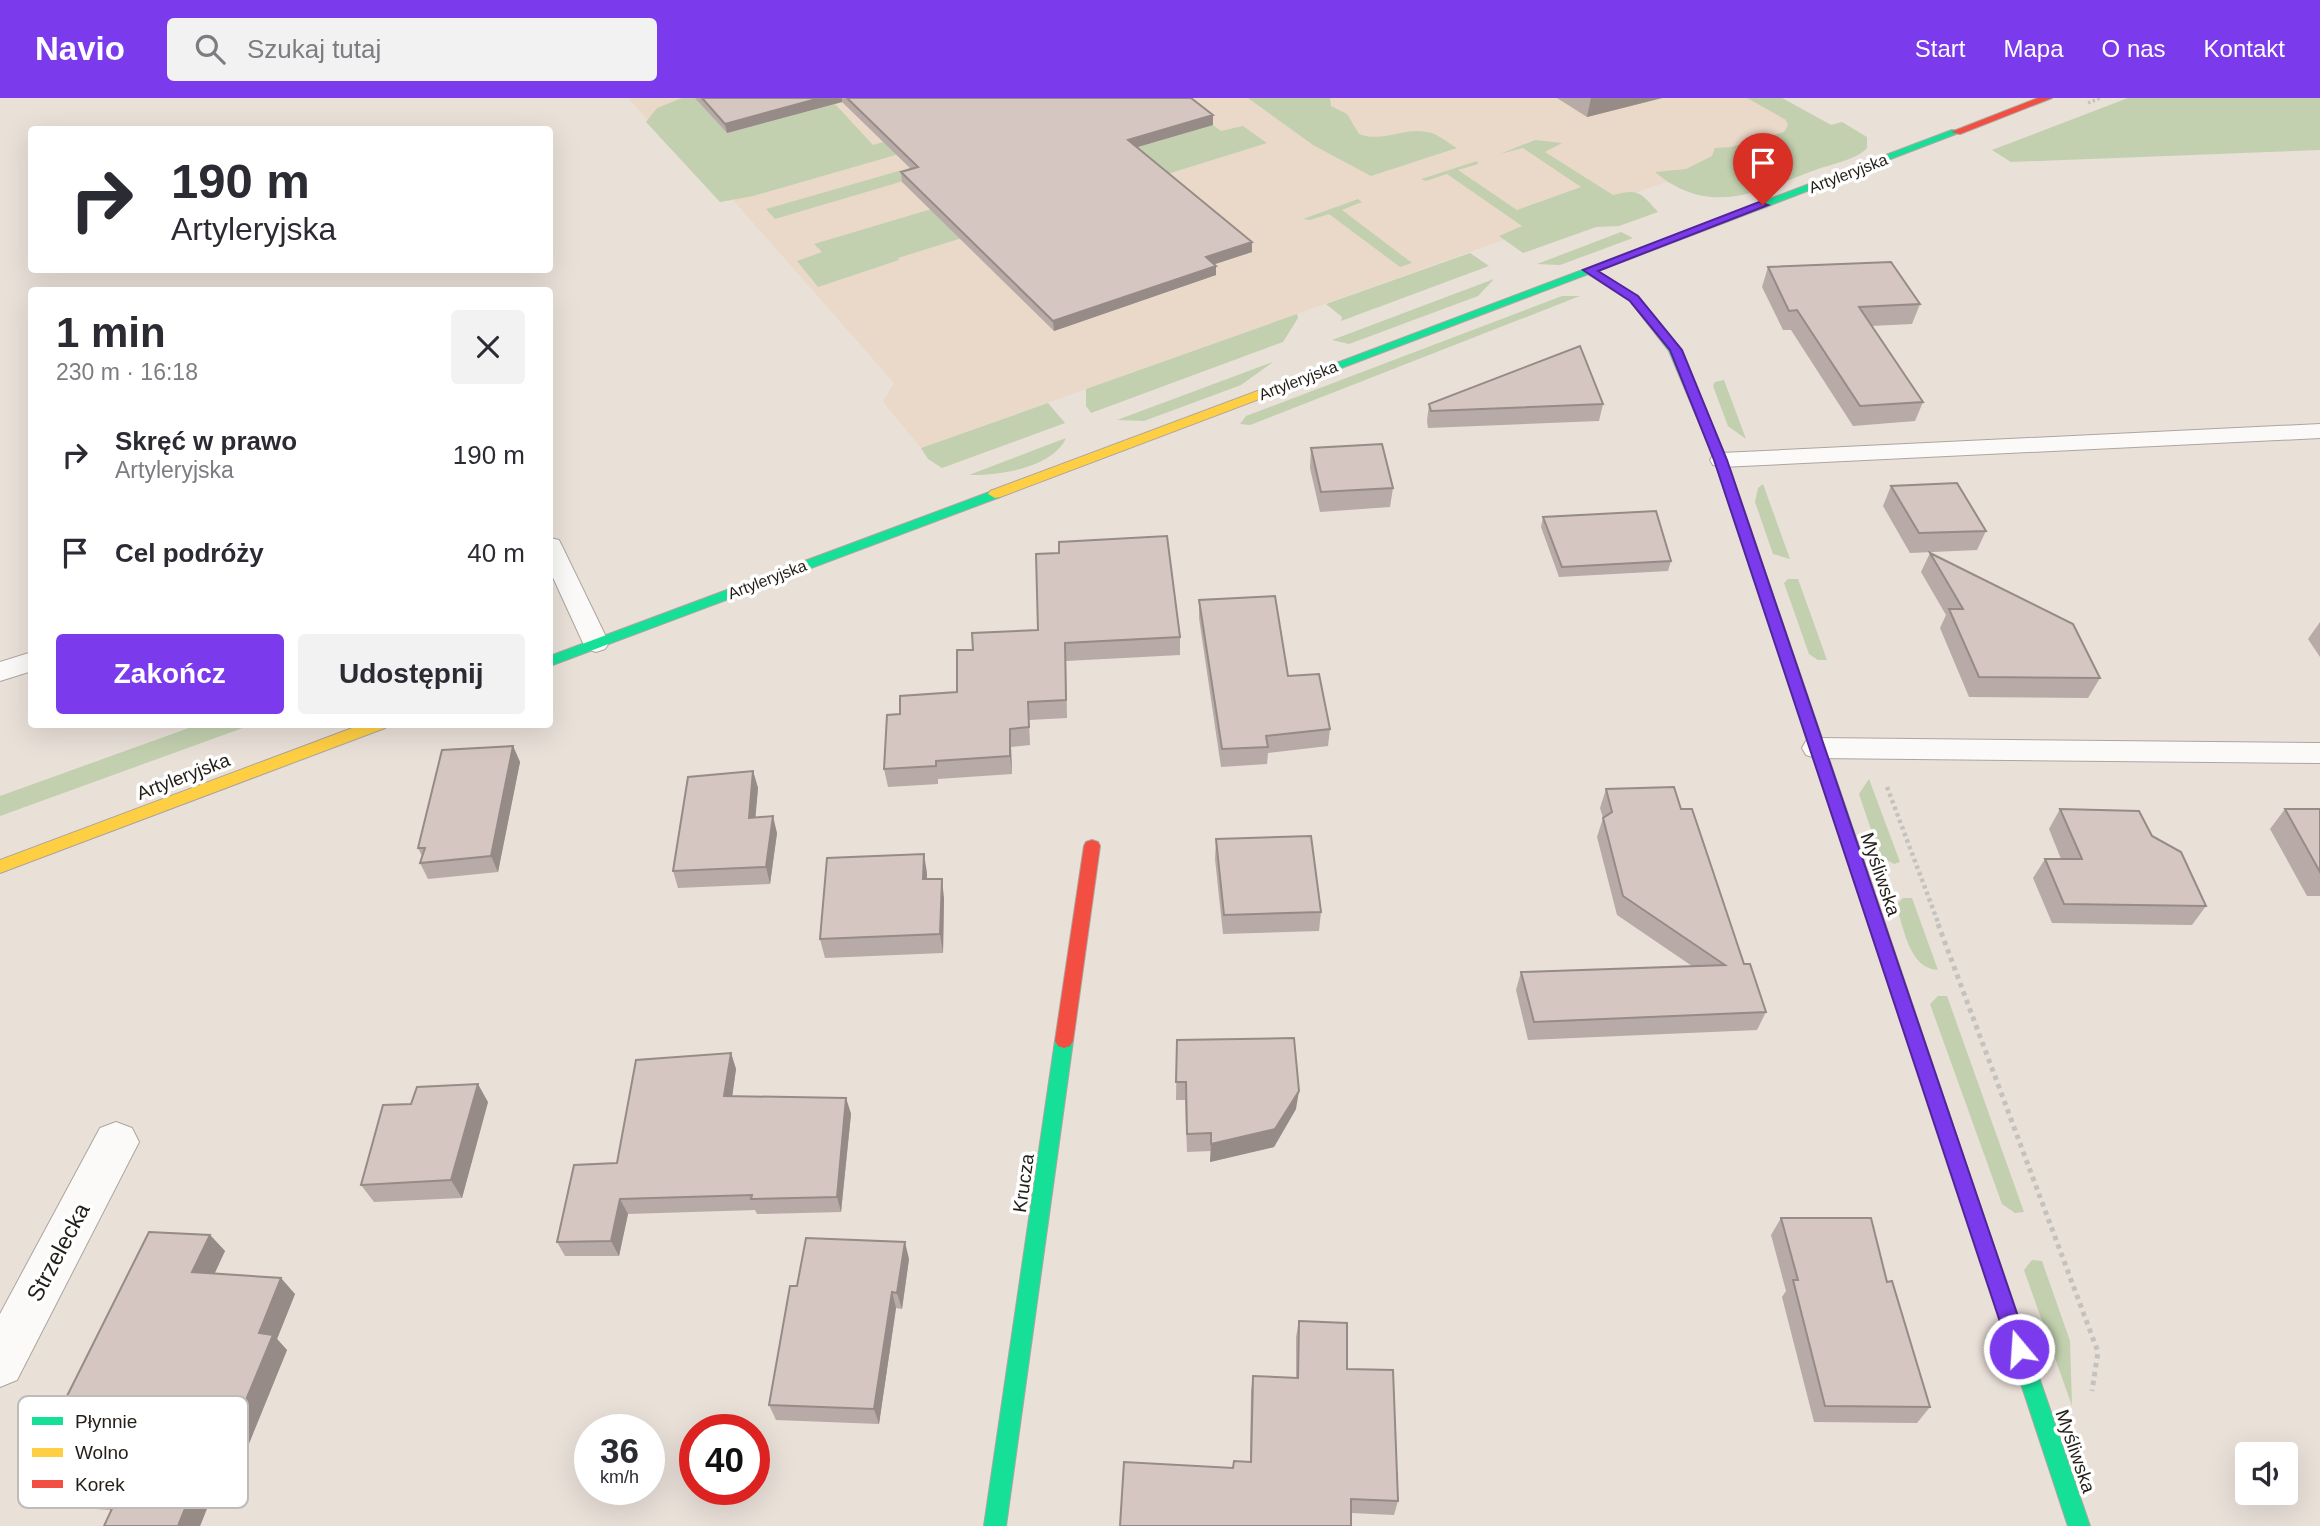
<!DOCTYPE html>
<html lang="pl">
<head>
<meta charset="utf-8">
<style>
  :root { --surface:#fff; --page:#f2f2f3; --text:#2b2b33; --muted:#7c7c81; --accent:#7c3aed }
  body { margin:0; font-family:Arial,sans-serif; background:var(--page); color:var(--text); height:100vh; display:flex; flex-direction:column; font-size:26px; white-space:nowrap }
  * { box-sizing:border-box; margin:0 }
  p { font-size:23px; color:var(--muted) }
  .icon { flex:none; width:38px; height:38px; fill:none; stroke:currentColor; stroke-width:2; stroke-linecap:round; stroke-linejoin:round }
  .map { position:relative; flex:1; overflow:hidden }
  .side { position:absolute; left:28px; top:189px; width:525px; height:441px; display:flex; flex-direction:column; background:var(--surface); border-radius:7px; box-shadow:0 7px 28px #0002 }
  .side>* { flex:none }
  .banner { position:absolute; left:28px; top:28px; width:525px; height:147px; border-radius:7px; box-shadow:0 7px 28px #0002; background:#fff; color:var(--text); overflow:hidden }
  .controls { position:absolute; left:2235px; top:1344px; display:grid; gap:14px }
  .controls a { display:grid; place-items:center; width:63px; height:63px; border-radius:7px; background:var(--surface); box-shadow:0 7px 28px #0002; font-size:35px }
  .speed { position:absolute; left:574px; top:1316px; display:flex; gap:14px; font-size:35px; font-weight:700; text-align:center }
  .speed>* { display:grid; place-content:center; width:91px; height:91px; border-radius:50%; background:var(--surface); box-shadow:0 7px 28px #0002; line-height:1 }
  .speed small { font-size:18px; font-weight:400 }
  .speed .limit { border:10px solid #d22; background:#fff; color:#111 }
  .pin { position:absolute; display:grid; place-items:center; width:60px; height:60px; color:#fff; margin:-72px -30px; border-radius:50% 50% 50% 0; rotate:-45deg; box-shadow:0 0 7px #0007 }
  .pin .icon { rotate:45deg }
  .me { position:absolute; width:77px; margin:-38px; rotate:342deg; stroke-linejoin:round; filter:drop-shadow(0 0 5px #0008) }
  .turn { display:flex; align-items:center; gap:24px; height:147px; padding:0 28px; font-size:32px }
  .turn .icon { width:91px; height:91px; stroke-width:2.5 }
  .turn b { display:block; font-size:49px; line-height:60px }
  .round { display:grid; place-items:center; flex:none; width:74px; height:74px; border-radius:7px; background:var(--page) }
  .head { display:flex; align-items:center; justify-content:space-between; height:119px; padding:0 28px }
  h1 { font-size:42px; font-weight:600; line-height:52px }
  .primary-button { display:flex; gap:14px; margin-top:auto; padding:14px 28px }
  .primary-button a { flex:1; height:80px; border-radius:7px; background:var(--accent); color:#fff; font-size:28px; font-weight:600; line-height:80px; text-align:center }
  .primary-button a+a { background:var(--page); color:var(--text) }
  ul { padding:0; list-style:none }
  li { display:flex; align-items:center; gap:21px; height:98px; padding:0 28px }
  li div { flex:1 }
  li b { display:block; font-size:26px }
  li em { font-style:normal }
  header { display:flex; align-items:center; gap:42px; box-sizing:border-box; height:98px; padding:0 35px; background:var(--accent); color:#fff }
  header strong { font-size:33px }
  nav { display:flex; gap:38px; margin-inline-start:auto; font-size:24px }
  .search { width:490px; height:63px; background:var(--page); display:flex; align-items:center; gap:18px; box-sizing:border-box; padding:0 24px; border-radius:7px; color:var(--muted); font-size:26px }
  .map>svg:first-child { display:block }
  .built { fill:#ead9c9 }
  .green { fill:#c2d0af }
  .lines { fill:none; stroke-linecap:round; stroke-linejoin:round }
  .lane-casing { stroke:#aca59f; stroke-width:2 }
  .street-casing { stroke:#aca59f; stroke-width:2 }
  .fast-casing { stroke:#aca59f; stroke-width:2 }
  .slow-casing { stroke:#aca59f; stroke-width:2 }
  .jam-casing { stroke:#aca59f; stroke-width:2 }
  .path-far2 { stroke:#c5c2be; stroke-width:3.5; stroke-dasharray:2.5 2.5; stroke-linecap:butt }
  .path-far1 { stroke:#c5c2be; stroke-width:4.5; stroke-dasharray:3.5 3.5; stroke-linecap:butt }
  .path { stroke:#c5c2be; stroke-width:5; stroke-dasharray:4.5 4.5; stroke-linecap:butt }
  .lane { fill:#fcfaf9; fill-rule:evenodd }
  .street { fill:#fcfaf9; fill-rule:evenodd }
  .fast { fill:#16e098; fill-rule:evenodd }
  .slow { fill:#ffcf43; fill-rule:evenodd }
  .jam { fill:#f24e42; fill-rule:evenodd }
  .wall { fill:#b8aaa6 }
  .shaded-wall { fill:#968b87 }
  .building { fill:#d6c6c1; stroke:#968b87; stroke-width:2 }
  .route { fill:#7c3aed; stroke:#51269a; stroke-width:2 }
  .labels { text-anchor:middle; stroke-width:7; stroke-linejoin:round; paint-order:stroke }
  .far-street-label { font-size:16px; fill:#241e18; stroke:#fff }
  .street-label { font-size:19px; fill:#241e18; stroke:#fff }
  .near-street-label { font-size:23px; fill:#241e18; stroke:#fff }
  .key { fill:#fff; stroke:#bdbcba; stroke-width:2 }
  .key-label { font-size:19px; fill:#241e18 }
</style>
</head>
<body>
<header>
<strong>Navio</strong>
<div class="search"><svg class="icon" aria-label="search" viewBox="0 0 24 24"><circle cx="10" cy="10" r="6"/><path d="M15 15l6 6"/></svg>Szukaj tutaj</div>
<nav><a>Start</a><a>Mapa</a><a>O nas</a><a>Kontakt</a></nav>
</header>
<div class="map">
<svg width="2320" height="1428" viewBox="0 0 2320 1428">
  <rect width="100%" height="100%" fill="#e9e0d8"/>
  <!-- built -->
  <path class="built" d="M628 0H1782L1834 28V48L1700 96 1666 84 921 350 883 304 894 285 733 102 720 104Z"/>
  <!-- green -->
  <path class="green" d="M682 0H696L727 35 835 6 873 47 1039 0H1094L753 98 720 104 646 24 657 10Z
    M1248 0H1330L1331 8 1347 16 1359 36C1383 45 1403 29 1427 34 1437 35 1448 45 1457 50L1371 78 1313 47Z
    M1747 0H1782L1831 27 1842 24 1867 39V50C1858 61 1832 66 1818 71 1760 92 1711 121 1655 74L1686 71 1712 58 1715 50 1731 49 1784 34 1788 27 1786 22Z
    M2128 0H2320V52L2011 64 1992 52Z
    M1213 27 1221 33 1243 28 1267 45 898 160 899 162 818 189 797 163 822 154 814 146Z
    M1535 42 1562 45 1545 54 1613 97C1639 90 1641 95 1658 114L1619 128 1596 129 1523 155 1499 138 1522 128 1447 76 1426 83 1421 81 1477 63 1478 66 1458 72 1517 112 1581 89 1523 50 1500 56Z
    M978 61 775 121 766 111 937 62Z
    M1358 101 1362 104 1342 112 1412 165 1400 169 1329 116 1310 122 1303 121Z
    M1621 134 1633 140 1560 167 1537 166Z
    M1470 155 1489 168 1341 223 1342 219 1326 206Z
    M1494 181 1478 198 1349 246 1332 242Z
    M1562 198H1580L1250 327 1240 326 1246 318Z
    M1297 216 1298 220 1283 244 1091 315 1086 308V291Z
    M1273 264 1241 287 1144 323 1117 322Z
    M1724 282 1746 341 1728 328 1713 288 1715 284Z
    M1048 305 1065 325 942 370 928 361 921 350Z
    M1066 340C1053 370 997 378 969 377Z
    M1763 386 1790 461 1773 456 1755 404 1758 390Z
    M1788 481H1798L1827 562H1818L1809 556 1784 485Z
    M200 626 251 627 0 718V698Z
    M1869 681 1900 764 1894 766 1880 758 1859 696Z
    M1903 800H1912L1938 872C1909 871 1904 830 1896 807Z
    M1938 898H1947L2024 1114 2015 1115 2002 1106 1930 906Z
    M2032 1162 2042 1163 2070 1243 2072 1308 2024 1172Z"/>
  <g class="lines">
    <defs>
      <path id="lane" d="M2320 326V340L1721 369 1713 367 1710 362 1713 357 1721 355Z
        M550 440 559 442 562 448 609 545 605 551 596 554 587 551 583 545 550 473Z
        M32 554V573L0 583V564Z
        M1816 640 2320 645V665L1816 660 1806 657 1802 650 1806 643Z"/>
      <path id="street" d="M116 1024 132 1030 139 1044 17 1282 0 1289V1216L100 1030Z"/>
      <path id="fast" d="M1952 32 1961 34 1598 173 1638 199 1681 252 1727 362 1868 775 1866 779H1854L1852 775 1715 362 1669 253 1630 203 1588 176 1315 280 1311 281 1305 277Z
        M995 392 1002 396 1000 399 550 568V558Z
        M1064 936 1070 938 1073 943 1006 1428H984L1055 943 1058 938Z
        M1973 1104 1980 1107 1982 1113 2090 1428H2068L1964 1113 1966 1107Z"/>
      <path id="slow" d="M1311 273 1317 277 1315 280 1000 399 995 400 988 396 990 393Z
        M363 626H387L385 630 0 775V762Z
        M1860 769 1866 771 1868 775 1982 1113 1980 1119 1973 1122 1966 1119 1964 1113 1852 775 1854 771Z"/>
      <path id="jam" d="M2038 0H2052L1960 36 1951 34Z
        M1092 742 1098 744 1100 748 1073 943 1070 948 1064 950 1058 948 1055 943 1084 748 1086 744Z"/>
    </defs>
    <!-- lane casing -->
    <use href="#lane" class="lane-casing"/>
    <!-- street casing -->
    <use href="#street" class="street-casing"/>
    <!-- fast casing -->
    <use href="#fast" class="fast-casing"/>
    <!-- slow casing -->
    <use href="#slow" class="slow-casing"/>
    <!-- jam casing -->
    <use href="#jam" class="jam-casing"/>
    <!-- path-far2 -->
    <path class="path-far2" d="M2088 5 2100 0"/>
    <!-- path-far1 -->
    <path class="path-far1" d="M1887 689 1939 827"/>
    <!-- path -->
    <path class="path" d="M1938 826 2098 1254 2092 1293"/>
    <!-- lane -->
    <use href="#lane" class="lane"/>
    <!-- street -->
    <use href="#street" class="street"/>
    <!-- fast -->
    <use href="#fast" class="fast"/>
    <!-- slow -->
    <use href="#slow" class="slow"/>
    <!-- jam -->
    <use href="#jam" class="jam"/>
  </g>
  <!-- wall -->
  <path class="wall" d="M695 0H1191L1213 27 1136 49 1252 154 1215 166 1216 177 1054 233 902 84 901 74 911 71 842 4 727 35Z
    M1557 0H1662L1587 19Z
    M1768 169 1920 206 1912 226 1871 228 1923 304 1915 323 1853 328 1791 232H1783L1762 189Z
    M1429 306H1603L1599 323 1428 330 1427 323Z
    M1311 350 1393 390 1390 409 1320 414 1310 370Z
    M1891 388 1986 433 1977 452 1910 455 1883 408Z
    M1543 419 1671 463 1668 473 1559 479 1541 429Z
    M1930 455 2100 580 2088 600 1969 599 1940 530 1946 517 1921 474Z
    M1199 502 1288 578 1330 631 1328 648 1268 655 1267 666 1221 669 1199 520Z
    M2320 524V559L2308 541Z
    M972 535 1180 539V557L1066 563 1067 620 1029 622 1030 647 1011 649 1012 676 938 681V686L888 689 884 671 900 616 957 594 973 552Z
    M513 648 520 664 498 774 428 781 420 765 422 758 418 750Z
    M753 673 758 690 755 719 777 735 770 786 678 790 673 773Z
    M1606 691 1681 711 1744 866 1766 914 1757 932 1528 942 1516 892 1521 874 1692 868 1617 817 1597 739 1603 720 1600 710Z
    M2060 711 2152 738 2206 808 2192 827 2052 825 2033 780 2045 761H2061L2049 731Z
    M2285 711H2320V798H2307L2270 731Z
    M1216 741 1321 814 1319 833 1223 836 1215 761Z
    M927 775V781L944 800 943 855 825 860 820 841Z
    M1177 942 1296 1011 1274 1049 1210 1064 1211 1053 1187 1054 1185 1002H1176Z
    M731 955 736 971 732 999 846 1000 851 1016 841 1114 757 1116 755 1112 628 1116 619 1158H565L557 1144 617 1065Z
    M488 1004 462 1100 374 1104 361 1087Z
    M1781 1120 1887 1184 1930 1309 1917 1325 1814 1324 1782 1199 1786 1193 1771 1137Z
    M210 1137 225 1153 214 1175 295 1196 277 1241 287 1252 246 1353 231 1351 200 1428H104L111 1412 51 1408 32 1394 67 1329 56 1320Z
    M909 1161 902 1211 896 1210 879 1326 776 1322 769 1307 797 1188Z
    M1299 1223 1347 1271 1398 1403 1394 1417 1351 1415 1233 1370 1250 1364 1251 1293 1253 1278 1296 1280V1239Z"/>
  <!-- shaded-wall -->
  <path class="shaded-wall" d="M820 0H842V4L727 35 725 26Z
    M1591 0H1662L1587 19Z
    M1213 17V27L1128 52V42Z
    M1252 144V154L1206 169V159Z
    M1216 168V177L1054 233 1053 223Z
    M1010 631 1011 649 1012 676 1010 658Z
    M513 648 520 664 498 774 491 758Z
    M753 673 758 690 754 736 749 720Z
    M773 718 777 735 770 786 766 769Z
    M924 756 927 775 926 801 923 781Z
    M942 781 944 800 943 855 940 836Z
    M731 955 736 971 730 1014 724 998Z
    M478 986 488 1004 462 1100 451 1082Z
    M1299 993 1296 1011 1274 1049 1210 1064 1211 1046Z
    M846 1000 851 1016 841 1114 837 1099Z
    M620 1101 628 1116 619 1158 611 1143Z
    M210 1137 225 1153 208 1190 192 1174Z
    M905 1144 909 1161 902 1211 897 1195Z
    M281 1180 295 1196 277 1241 287 1252 246 1353 231 1338 259 1235Z
    M892 1194 896 1210 879 1326 874 1311Z
    M215 1337 231 1351 200 1428H178Z"/>
  <!-- building -->
  <path class="building" d="M702 0H820L725 26Z
    M847 0H1191L1213 17 1128 42 1252 144 1206 159 1216 168 1053 223 901 74 918 69Z
    M1891 164 1920 206 1859 209 1923 304 1860 308 1797 212 1789 213 1768 169Z
    M1580 248 1603 306 1431 313 1429 306Z
    M1382 346 1393 390 1321 394 1311 350Z
    M1957 385 1986 433 1919 435 1891 388Z
    M1656 413 1671 463 1562 469 1543 419Z
    M1167 438 1180 539 1065 545 1066 602 1028 604 1029 629 1010 631V658L936 663V668L884 671 887 617 900 616V598L957 594V552H973L972 535 1038 532 1036 456 1059 455V444Z
    M1930 455 2073 526 2100 580 1979 579 1949 511H1963Z
    M1275 498 1288 578 1319 576 1330 631 1266 638 1268 649 1222 651 1199 502Z
    M513 648 491 758 420 765 425 750H418L442 652Z
    M753 673 749 720 773 718 766 769 673 773 688 679Z
    M1674 689 1681 711H1692L1744 866H1750L1766 914 1534 924 1521 874 1725 867 1623 798 1603 720 1612 714 1606 691Z
    M2060 711 2139 713 2152 738 2181 754 2206 808 2064 806 2045 761H2082Z
    M2285 711H2320V774Z
    M1311 738 1321 814 1224 817 1216 741Z
    M924 756 923 781H942L940 836 820 841 827 760Z
    M1294 940 1299 993 1275 1031 1211 1046V1035L1187 1036 1186 984H1176L1177 942Z
    M731 955 724 998 846 1000 837 1099 751 1101 752 1097 620 1101 611 1143 557 1144 574 1067 617 1065 636 962Z
    M478 986 451 1082 361 1087 383 1007 411 1006 417 989Z
    M1781 1120H1871L1887 1184 1892 1183 1930 1309 1825 1308 1793 1182H1798Z
    M149 1134 210 1137 192 1174 281 1180 259 1235 273 1237 231 1338 215 1337 178 1428H104L117 1400 32 1394 70 1323 56 1320Z
    M806 1140 905 1144 897 1195 892 1194 874 1311 769 1307 790 1188H797Z
    M1299 1223 1347 1225V1271L1393 1272 1398 1403 1351 1401V1428H1120L1124 1364 1233 1370 1234 1363 1251 1364 1253 1278 1298 1280Z"/>
  <!-- route -->
  <path class="route" d="M1759 104 1768 107 1598 173 1638 198 1682 252 1727 362 2029 1251 2027 1258 2019 1261 2012 1258 2009 1251 1714 362 1670 252 1630 203 1583 172Z"/>
  <g class="labels">
    <!-- far-street labels -->
    <g class="far-street-label">
      <text transform="translate(1848 75) rotate(-21)" y="6">Artyleryjska</text>
      <text transform="translate(1298 282) rotate(-21)" y="6">Artyleryjska</text>
      <text transform="translate(767 481) rotate(-21)" y="6">Artyleryjska</text>
    </g>
    <!-- street labels -->
    <g class="street-label">
      <text transform="translate(183 678) rotate(-21)" y="7">Artyleryjska</text>
      <text transform="translate(1881 776) rotate(71)" y="7">Myśliwska</text>
      <text transform="translate(1023 1085) rotate(-82)" y="7">Krucza</text>
      <text transform="translate(2076 1353) rotate(71)" y="7">Myśliwska</text>
    </g>
    <!-- near-street labels -->
    <g class="near-street-label">
      <text transform="translate(58 1154) rotate(-62)" y="8">Strzelecka</text>
    </g>
  </g>
  <!-- legend -->
  <rect x="18" y="1298" width="230" height="112" rx="10" class="key"/>
  <rect x="32" y="1319" width="31" height="8" fill="#16e098"/>
  <rect x="32" y="1350" width="31" height="9" fill="#ffcf43"/>
  <rect x="32" y="1382" width="31" height="8" fill="#f24e42"/>
  <g class="key-label">
    <text x="75" y="1330">Płynnie</text>
    <text x="75" y="1361">Wolno</text>
    <text x="75" y="1393">Korek</text>
  </g>
</svg>
<div class="controls">
<a><svg class="icon" aria-label="sound" viewBox="0 0 24 24"><path d="M4 9h4l5-4v14l-5-4H4zM17 9q2 3 0 6"/></svg></a>
</div>
<div class="speed"><div>36<small>km/h</small></div><div class="limit">40</div></div>
<div class="pin" style="left:1763px;top:107px;background:#d93025"><svg class="icon" aria-label="arrive" viewBox="0 0 24 24"><path d="M6 21V4h12l-3 4 3 4H6"/></svg></div>
<svg class="me" style="left:2019px;top:1251px" viewBox="-20 -20 40 40"><circle r="17" fill="#7c3aed" stroke="#fff" stroke-width="3"/><path d="M0-11L8 9 0 5-8 9z" fill="#fff"/></svg>
<div class="banner">
<div class="turn"><svg class="icon" aria-label="right" viewBox="0 0 24 24"><path d="M7 20v-9h11M14 6l5 5-5 5"/></svg><div><b>190 m</b>Artyleryjska</div></div>
</div>
<section class="side">
<div class="head"><div><h1>1 min</h1><p>230 m · 16:18</p></div><a class="round"><svg class="icon" aria-label="close" viewBox="0 0 24 24"><path d="M6 6l12 12M18 6L6 18"/></svg></a></div>
<ul>
<li><svg class="icon" aria-label="right" viewBox="0 0 24 24"><path d="M7 20v-9h11M14 6l5 5-5 5"/></svg><div><b>Skręć w prawo</b><p>Artyleryjska</p></div><em>190 m</em></li>
<li><svg class="icon" aria-label="arrive" viewBox="0 0 24 24"><path d="M6 21V4h12l-3 4 3 4H6"/></svg><div><b>Cel podróży</b></div><em>40 m</em></li>
</ul>
<div class="primary-button"><a>Zakończ</a><a>Udostępnij</a></div>
</section>
</div>
</body>
</html>
